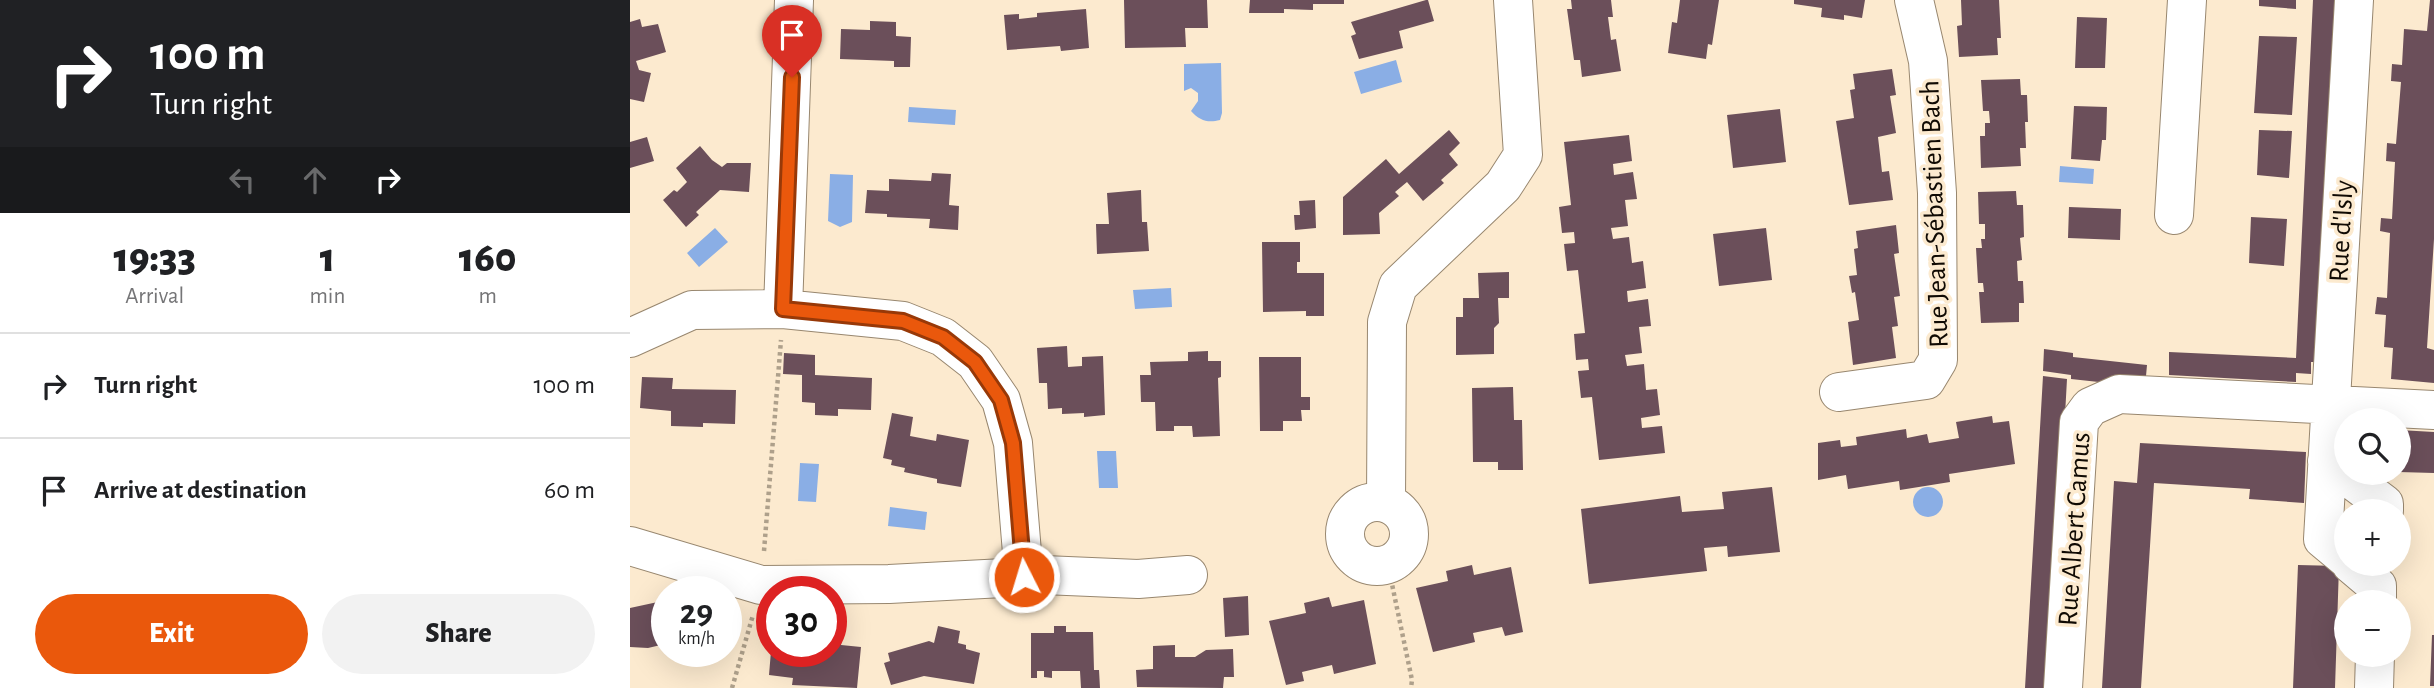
<!DOCTYPE html>
<html lang="en">
<head>
<meta charset="utf-8">
<style>
  :root { --surface:#fff; --page:#f2f2f2; --text:#202124; --muted:#757577; --line:#e0e0e0; --accent:#ea580c }
  body { margin:0; font-family:"Alegreya Sans",sans-serif; background:var(--page); color:var(--text); height:100vh; display:flex; flex-direction:column; font-size:26px; white-space:nowrap }
  * { box-sizing:border-box; margin:0 }
  p { font-size:23px; color:var(--muted) }
  .icon { flex:none; width:38px; height:38px; fill:none; stroke:currentColor; stroke-width:2; stroke-linecap:round; stroke-linejoin:round }
  .map { position:relative; flex:1; overflow:hidden }
  .drawer { display:flex; flex-direction:column; background:var(--surface); width:630px }
  .drawer>* { flex:none }
  .hud { background:#202124; color:#fff; overflow:hidden }
  .tools { position:absolute; left:1704px; top:408px; display:grid; gap:14px }
  .tools a { display:grid; place-items:center; width:77px; height:77px; border-radius:50%; background:var(--surface); box-shadow:0 7px 28px #0002; font-size:35px }
  .speed { position:absolute; left:21px; top:576px; display:flex; gap:14px; font-size:35px; font-weight:700; text-align:center }
  .speed>* { display:grid; place-content:center; width:91px; height:91px; border-radius:50%; background:var(--surface); box-shadow:0 7px 28px #0002; line-height:1 }
  .speed small { font-size:18px; font-weight:400 }
  .speed .limit { border:10px solid #d22; background:#fff; color:#111 }
  .pin { position:absolute; display:grid; place-items:center; width:60px; height:60px; color:#fff; margin:-72px -30px; border-radius:50% 50% 50% 0; rotate:-45deg; box-shadow:0 0 7px #0007 }
  .pin .icon { rotate:45deg }
  .me { position:absolute; width:77px; margin:-38px; rotate:355deg; stroke-linejoin:round; filter:drop-shadow(0 0 5px #0008) }
  .turn { display:flex; align-items:center; gap:24px; height:147px; padding:0 35px; font-size:32px }
  .turn .icon { width:91px; height:91px; stroke-width:2.5 }
  .turn b { display:block; font-size:49px; line-height:60px }
  .lanes { display:flex; align-items:center; height:66px; padding:0 35px; background:#0003; justify-content:center; gap:35px; direction:ltr }
  .lanes .off { opacity:.35 }
  .eta { display:flex; justify-content:space-evenly; align-items:center; height:119px; text-align:center }
  .eta b { font-size:42px; font-weight:800; line-height:49px }
  .primary-button { display:flex; gap:14px; margin-top:auto; padding:14px 35px }
  .primary-button a { flex:1; height:80px; border-radius:42px; background:var(--accent); color:#fff; font-size:28px; font-weight:800; line-height:80px; text-align:center }
  .primary-button a+a { background:var(--page); color:var(--text) }
  ul { padding:0; list-style:none }
  li { display:flex; align-items:center; gap:21px; height:105px; padding:0 35px; border-top:2px solid var(--line) }
  li div { flex:1 }
  li b { display:block; font-size:26px }
  li em { font-style:normal }
  main { display:flex; flex:1; min-height:0 }
  .map>svg:first-child { display:block }
  .water { fill:#8aaee5 }
  .building { fill:#6b4f5a }
  .lines { fill:none; stroke-linecap:round; stroke-linejoin:round }
  .minor-casing { stroke:#98876f; stroke-width:40 }
  .path { stroke:#aea08b; stroke-width:4.5; stroke-dasharray:3.5 3.5; stroke-linecap:butt }
  .minor { stroke:#fff; stroke-width:38 }
  .route-casing { stroke:#983908; stroke-width:18 }
  .route { stroke:#ea580c; stroke-width:12 }
  .labels { text-anchor:middle; stroke-width:7; stroke-linejoin:round; paint-order:stroke }
  .street-label { font-size:28px; fill:#100a03; stroke:#fceacf }
</style>
</head>
<body>
<main>
<section class="drawer">
<div class="hud">
<div class="turn"><svg class="icon" aria-label="right" viewBox="0 0 24 24"><path d="M7 20v-9h11M14 6l5 5-5 5"/></svg><div><b>100 m</b>Turn right</div></div>
<div class="lanes"><svg class="icon off" aria-label="left" viewBox="0 0 24 24"><path d="M17 20v-9H6M10 6l-5 5 5 5"/></svg><svg class="icon off" aria-label="ahead" viewBox="0 0 24 24"><path d="M12 20V5M6 11l6-6 6 6"/></svg><svg class="icon" aria-label="right" viewBox="0 0 24 24"><path d="M7 20v-9h11M14 6l5 5-5 5"/></svg></div>
</div>
<div class="eta">
<div><b>19:33</b><p>Arrival</p></div>
<div><b>1</b><p>min</p></div>
<div><b>160</b><p>m</p></div>
</div>
<ul>
<li><svg class="icon" aria-label="right" viewBox="0 0 24 24"><path d="M7 20v-9h11M14 6l5 5-5 5"/></svg><div><b>Turn right</b></div><em>100 m</em></li>
<li><svg class="icon" aria-label="arrive" viewBox="0 0 24 24"><path d="M6 21V4h12l-3 4 3 4H6"/></svg><div><b>Arrive at destination</b></div><em>60 m</em></li>
</ul>
<div class="primary-button"><a>Exit</a><a>Share</a></div>
</section>
<div class="map">
<svg width="1804" height="688" viewBox="0 0 1804 688">
  <rect width="100%" height="100%" fill="#fceacf"/>
  <!-- water -->
  <path class="water" d="M766 60 772 82 731 94 724 72Z
    M591 63 592 113 590 120C578 123 570 121 561 111L568 101V93L561 88 554 91V64Z
    M279 107 326 110 325 125 278 122Z
    M1430 166 1464 169 1463 184 1429 182Z
    M200 174 223 175 222 222 210 227 198 221Z
    M85 228 98 242 69 267 57 253Z
    M541 288 542 307 505 309 503 290Z
    M467 451H486L488 488H469Z
    M170 463 189 464 186 502 168 501Z
    M1283 502a15 15 0 1 1 30 0a15 15 0 1 1-30 0Z
    M260 507 297 512 295 530 258 526Z"/>
  <!-- building -->
  <path class="building" d="M494 0H577L578 28H555L556 47 495 48Z
    M620 0H714V4H683V10L654 9V13H619Z
    M796 0H798L804 21 769 31 773 48 729 59 721 36 726 34 721 22Z
    M941 0H981L983 17H978L981 40 986 39 991 71 952 77 950 60H944L937 9H942Z
    M1050 0H1089L1082 45 1078 44 1076 59 1038 53 1042 22 1047 23Z
    M1164 0H1235L1232 18 1214 15V20L1191 17 1192 8 1164 4Z
    M1331 0H1369L1371 38H1367L1368 55 1329 57 1327 26 1332 25Z
    M1629 0H1666V9L1629 6Z
    M1683 0H1709L1688 362H1681V374L1666 373V382L1539 375V352L1666 358Z
    M1800 0H1804V239L1797 348 1804 350V383L1761 379 1763 348 1754 347 1756 315 1745 314 1747 297 1757 298 1760 233 1750 231 1751 218 1762 219 1765 162 1756 161 1757 143 1766 144 1771 82 1761 81 1762 64 1772 65 1774 29 1797 31Z
    M456 9 459 48 431 51 430 46 377 50 374 15 389 14V19L407 17V13Z
    M1447 17 1477 18 1475 68H1445Z
    M10 19 12 27 28 24 36 52 6 61 9 70 21 73 14 102 0 99V22Z
    M240 21 266 22V36L281 37 280 67H264V61L210 59 211 29 240 30Z
    M1629 36 1667 37 1662 115 1624 113Z
    M1262 69 1266 95 1260 96 1266 133 1248 137 1252 172 1259 171 1263 200 1219 205 1206 121 1224 118 1220 90 1225 89 1223 74Z
    M1390 79 1391 95H1397L1398 122H1395L1396 148H1390L1391 166 1351 168 1350 136H1355V123H1360L1359 111H1353L1351 80Z
    M1444 106 1477 107 1476 140H1472L1470 161 1441 159Z
    M1150 109 1156 162 1103 168 1097 115Z
    M819 130 830 143 819 154 828 165 811 180 814 183 793 201 777 182 765 192 769 196 749 213 750 234 713 235V197L756 159 769 174Z
    M1629 130 1662 131 1659 178 1627 175Z
    M999 135 1002 161 983 164 984 175 1003 172 1007 199 995 200 998 226 981 228 983 239 999 237 1002 263 1013 261 1016 288 997 291 998 302 1018 299 1021 326 1009 327 1012 353 995 355 997 366 1014 364 1016 390 1027 389 1030 415 1011 418 1012 428 1032 426 1035 453 969 460 962 397 951 398 948 371 959 370 958 359 946 360 944 334 955 333 948 270 937 271 934 244 945 243 944 232 932 233 929 207 941 205 934 142Z
    M17 137 24 161 0 168V142Z
    M70 146 82 160 92 167 97 163H121L119 192 90 190 66 212 69 215 56 227 33 200 44 190 47 192 57 182 46 168Z
    M302 173 321 174 319 205 329 206 328 230 299 228 300 219 257 217V214L235 213 237 190 259 191V179L301 181Z
    M511 190 512 222H517L519 251 467 254 466 224H479L477 193Z
    M1386 191 1387 205H1393L1394 237 1390 238 1392 260 1387 261 1388 281H1393L1394 303H1389V322L1351 323 1349 292H1354L1353 283H1348L1346 248H1352L1351 239H1355V224H1349L1348 192Z
    M685 200 686 228 665 230 664 215H670L669 201Z
    M1439 207 1491 209 1490 240 1438 238Z
    M1621 217 1657 219 1654 266 1619 263Z
    M1266 225 1269 253 1264 254 1270 296 1264 297 1268 326 1262 327 1266 358 1223 365 1218 322 1229 320 1225 292 1222 293 1219 276 1227 275 1224 249 1228 248 1226 231Z
    M1136 228 1142 280 1089 286 1083 234Z
    M632 242H670V262H667V273H694V316H676V311L633 312Z
    M879 272V298H868L869 323 864 328V354L826 355V317H833V298H849L848 273Z
    M437 346 438 367 452 366V357L473 356 475 415 454 417V413L432 414V408L418 409 417 383H409L407 348Z
    M1414 349 1443 353V357L1517 365 1515 387 1441 379V375L1413 371Z
    M578 351V361H591V377L588 378 590 436 563 437 562 426H544V431H526L525 402H511L510 375H521L520 362 558 361V352Z
    M154 353 185 355V375L242 378 241 410 208 409V416L185 415V403L172 402V375L153 374Z
    M629 357H671V397H680V410H671L672 421H653V431H630Z
    M1413 376 1437 379 1420 688H1395Z
    M12 377 43 378 42 389 106 390 105 424 73 423V427L41 426V411L10 408Z
    M883 387 884 420H892L893 470H868V462H843L842 388Z
    M262 413 283 417 280 436 306 441 307 434 339 440 331 487 307 483V479L274 472 275 468 261 465 262 460 253 458Z
    M1362 416 1363 423 1379 421 1385 464 1319 474 1320 482 1270 490 1269 481 1218 489 1216 475 1188 480V443L1210 440 1211 447 1227 445 1226 437 1276 429 1277 438 1297 434 1299 443 1329 438 1326 422Z
    M1769 430 1804 432V473L1769 472Z
    M1510 443 1676 452 1674 503 1619 499 1620 489 1524 483 1511 688H1472L1484 481 1507 483Z
    M1142 487 1150 552 1098 557 1097 546 1074 548 1077 571 959 584 951 509 1050 496 1052 512 1094 509 1092 492Z
    M842 565 844 575 881 567 893 632 875 636 872 627 843 633 845 642 803 652 786 588 818 581 816 571Z
    M1668 565 1709 566 1705 688H1663Z
    M618 596 619 635 595 637 593 598Z
    M699 597 702 607 734 600 746 664 704 674 702 665 672 672 674 681 656 685 639 621 676 613 674 603Z
    M37 600V634L33 635 35 644 18 648 0 647V608Z
    M308 626 330 631 328 643 336 645V649L350 653 344 684 294 676 261 685 254 663 260 661 258 653 299 641 304 643Z
    M424 626H436V632H463L464 670H469L470 688H451L450 671H422V678L414 677V671H407V678H401V633H424Z
    M1802 635H1804V686H1800Z
    M201 637 212 639 211 645 231 647 227 688 162 685 163 678 139 675 141 651H201Z
    M545 645V657H565L576 650 603 649 604 677H594L593 688 507 687 506 670 523 669V646Z"/>
  <g class="lines">
    <defs>
      <path id="minor" d="M1544 215 1557 0
        M153 309 164 0
        M0 338 62 310 153 309 273 321 313 337 345 362 371 400 383 443 394 577 259 584 131 585 0 546
        M1209 392 1296 380 1308 360 1307 193 1298 61 1284 0
        M1697 461 1754 504V511
        M715 534a32 32 0 1 1 64 0a32 32 0 1 1-64 0Z
        M756 502 757 322 768 286 873 186 893 155 883 0
        M1717 559 1693 539 1724 0
        M1721 564 1747 586V602
        M394 577 414 575 508 579 558 575
        M1433 688 1449 422 1460 407 1489 394 1804 410
        M1744 688 1745 654"/>
    </defs>
    <!-- minor casing -->
    <use href="#minor" class="minor-casing"/>
    <!-- path -->
    <path class="path" d="M134 551 151 340
      M758 565 782 680 781 688
      M102 688 123 615"/>
    <!-- minor -->
    <use href="#minor" class="minor"/>
  </g>
  <g class="lines">
    <defs>
      <path id="route" d="M162 77 153 309 273 321 313 337 345 362 371 400 383 443 394 577"/>
    </defs>
    <!-- route casing -->
    <use href="#route" class="route-casing"/>
    <!-- route -->
    <use href="#route" class="route"/>
  </g>
  <g class="labels">
    <!-- street labels -->
    <g class="street-label">
      <text transform="translate(1303 214) rotate(-92)" y="10">Rue Jean-Sébastien Bach</text>
      <text transform="translate(1710 231) rotate(-87)" y="10">Rue d'Isly</text>
      <text transform="translate(1443 529) rotate(-86)" y="10">Rue Albert Camus</text>
    </g>
  </g>
</svg>
<div class="tools">
<a><svg class="icon" aria-label="search" viewBox="0 0 24 24"><circle cx="10" cy="10" r="6"/><path d="M15 15l6 6"/></svg></a>
<a>+</a>
<a>−</a>
</div>
<div class="speed"><div>29<small>km/h</small></div><div class="limit">30</div></div>
<div class="pin" style="left:162px;top:77px;background:#d93025"><svg class="icon" aria-label="arrive" viewBox="0 0 24 24"><path d="M6 21V4h12l-3 4 3 4H6"/></svg></div>
<svg class="me" style="left:394px;top:577px" viewBox="-20 -20 40 40"><circle r="17" fill="#ea580c" stroke="#fff" stroke-width="3"/><path d="M0-11L8 9 0 5-8 9z" fill="#fff"/></svg>
</div>
</main>
</body>
</html>
